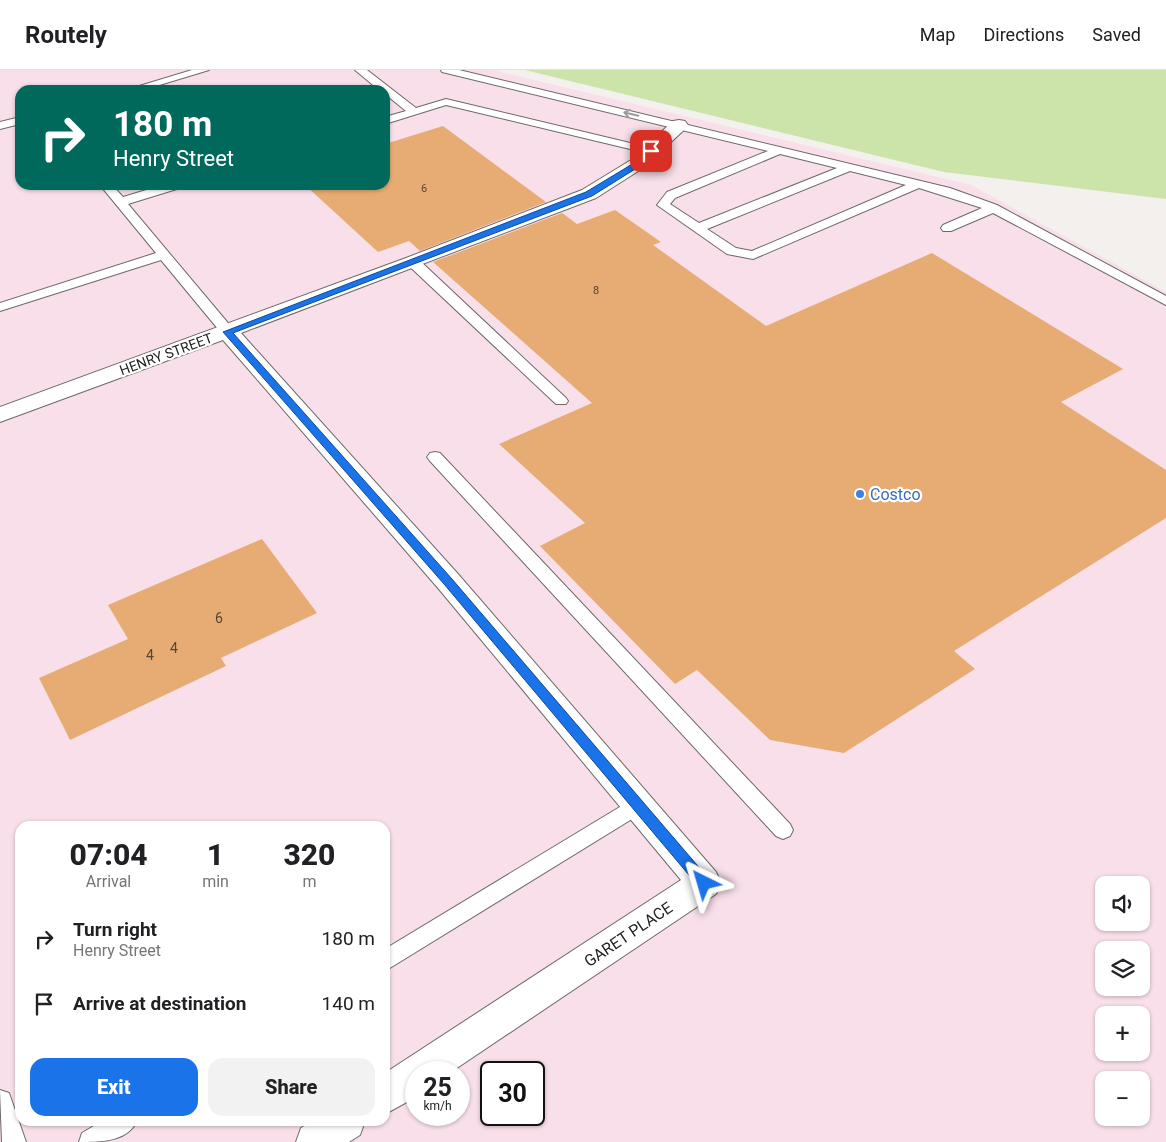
<!DOCTYPE html>
<html lang="en">
<head>
<meta charset="utf-8">
<style>
  :root { --surface:#fff; --page:#f2f2f2; --text:#202124; --muted:#757577; --line:#e0e0e0; --accent:#1a73e8 }
  body { margin:0; font-family:Roboto,sans-serif; background:var(--page); color:var(--text); height:100vh; display:flex; flex-direction:column; font-size:19px; white-space:nowrap }
  * { box-sizing:border-box; margin:0 }
  p { font-size:16px; color:var(--muted) }
  .icon { flex:none; width:28px; height:28px; fill:none; stroke:currentColor; stroke-width:2; stroke-linecap:round; stroke-linejoin:round }
  .map { position:relative; flex:1; overflow:hidden }
  .details { position:absolute; left:15px; top:751px; width:375px; height:305px; display:flex; flex-direction:column; background:var(--surface); border-radius:15px; box-shadow:0 1px 4px #0004 }
  .details>* { flex:none }
  .banner { position:absolute; left:15px; top:15px; width:375px; height:105px; border-radius:15px; box-shadow:0 1px 4px #0004; background:#00695c; color:#fff; overflow:hidden }
  .fabs { position:absolute; left:1095px; top:806px; display:grid; gap:10px }
  .fabs a { display:grid; place-items:center; width:55px; height:55px; border-radius:10px; background:var(--surface); box-shadow:0 1px 4px #0004; font-size:25px }
  .speed { position:absolute; left:405px; top:991px; display:flex; gap:10px; font-size:25px; font-weight:700; text-align:center }
  .speed>* { display:grid; place-content:center; width:65px; height:65px; border-radius:50%; background:var(--surface); box-shadow:0 1px 4px #0004; line-height:1 }
  .speed small { font-size:12px; font-weight:400 }
  .speed .limit { border:2px solid #111; border-radius:8px; background:#fff; color:#111 }
  .pin { position:absolute; display:grid; place-items:center; width:42px; height:42px; color:#fff; margin:-21px; border-radius:10px; box-shadow:0 2px 8px #0006 }
  .me { position:absolute; width:55px; margin:-28px; rotate:320deg; stroke-linejoin:round; filter:drop-shadow(0 0 4px #0008) }
  .turn { display:flex; align-items:center; gap:18px; height:105px; padding:0 15px; font-size:22px }
  .turn .icon { width:65px; height:65px; stroke-width:2.5 }
  .turn b { display:block; font-size:35px; line-height:42px }
  .eta { display:flex; justify-content:space-evenly; align-items:center; height:85px; text-align:center }
  .eta b { font-size:30px; font-weight:800; line-height:35px }
  .action { display:flex; gap:10px; margin-top:auto; padding:10px 15px }
  .action a { flex:1; height:58px; border-radius:15px; background:var(--accent); color:#fff; font-size:20px; font-weight:800; line-height:58px; text-align:center }
  .action a+a { background:var(--page); color:var(--text) }
  ul { padding:0; list-style:none }
  li { display:flex; align-items:center; gap:15px; height:65px; padding:0 15px }
  li div { flex:1 }
  li b { display:block; font-size:19px }
  li em { font-style:normal }
  header { display:flex; align-items:center; gap:30px; box-sizing:border-box; height:70px; padding:0 25px; background:var(--surface); border-bottom:1px solid var(--line) }
  header strong { font-size:24px }
  nav { display:flex; gap:28px; margin-inline-start:auto; font-size:18px }
  .map>svg:first-child { display:block }
  .commercial { fill:#f8dfe9; fill-rule:evenodd }
  .green { fill:#cce4a9 }
  .building { fill:#e7ac73 }
  .lines { fill:none; stroke-linecap:round; stroke-linejoin:round }
  .lane-casing { stroke:#6c6a67; stroke-width:2 }
  .street-casing { stroke:#6c6a67; stroke-width:2 }
  .lane { fill:#fff; fill-rule:evenodd }
  .street { fill:#fff; fill-rule:evenodd }
  .oneway { stroke:#9c9c9c }
  .route { fill:#1a73e8; stroke:#114b97 }
  .shop-dot { fill:#3f7fe0; stroke:#fff; stroke-width:2 }
  .labels { text-anchor:middle; stroke-width:4.5; stroke-linejoin:round; paint-order:stroke }
  .far-number-label { font-size:11px; fill:#554536 }
  .far-street-label { font-size:14px; fill:#242322; stroke:#fff }
  .number-label { font-size:14px; fill:#554536 }
  .shop-label { font-size:16px; fill:#366cbe; stroke:#fff; text-anchor:start }
  .street-label { font-size:16px; fill:#242322; stroke:#fff }
</style>
</head>
<body>
<header>
<strong>Routely</strong>
<nav><a>Map</a><a>Directions</a><a>Saved</a></nav>
</header>
<div class="map">
<svg width="1166" height="1072" viewBox="0 0 1166 1072">
  <rect width="100%" height="100%" fill="#f3f0ed"/>
  <!-- commercial -->
  <path class="commercial" d="M0 0H492L971 115 1166 222V1072H0ZM20 20H385V115H20ZM20 756H385V1051H20ZM1104 815H1141V852H1104ZM1104 880H1141V918H1104ZM1104 945H1141V982H1104ZM416 1002H459V1045H416ZM491 1002H534V1045H491ZM1104 1010H1141V1048H1104Z"/>
  <!-- green -->
  <path class="green" d="M525 0H1166V129L944 102Z"/>
  <!-- building -->
  <path class="building" d="M443 56 546 132 420 181 409 171 378 182 305 115H385V74Z
    M615 140 661 172 653 175 766 256 932 183 1123 299 1061 332 1166 400V448L954 581 975 599 844 683 770 670 697 600 675 614 540 476 585 453 499 374 592 333 433 192 562 143 577 154Z
    M262 469 317 543 221 588 226 596 70 670 39 608 128 569 108 535Z"/>
  <g class="lines">
    <defs>
      <path id="lane" d="M192 0H209L143 20H126Z
        M355 0H367L416 38 446 29 651 78 657 81 651 84 446 35 385 54V47L406 41 385 24V20H379Z
        M441 0H459L950 118 997 135 1166 226V235L993 143 951 161H943L941 158 943 155 982 138 919 118 753 189 727 184 657 135 667 122 768 81 442 2ZM780 84 837 98 699 153 670 134 675 128ZM850 101 906 115 752 181 736 178 707 159Z
        M20 47V54L0 59V52Z
        M100 115H112L123 127 163 115H182L180 118 128 134 233 259 235 262 233 265H223L161 190 0 241V233L156 183Z
        M413 188 418 189 566 328 568 331 566 334H556L408 195 407 192 408 189Z
        M435 382 440 383 790 754 793 760 790 766 783 769 776 766 430 391 427 387 430 383Z
        M638 726 645 729 648 735 645 741 385 901V879Z
        M0 1020 9 1023 26 1072H2Z
        M102 1051H137C127 1072 100 1072 79 1072L82 1063Z"/>
      <path id="street" d="M679 50 685 51 688 55 685 59 643 98 596 128 241 263 458 504 716 802 721 813 716 824 451 1002H416V1027L385 1044V1003L681 810 438 518 223 270 0 352V337L406 188 582 120 631 90 673 51Z
        M312 1051H365L360 1065 349 1072H296L301 1058Z"/>
    </defs>
    <!-- lane casing -->
    <use href="#lane" class="lane-casing"/>
    <!-- street casing -->
    <use href="#street" class="street-casing"/>
    <!-- lane -->
    <use href="#lane" class="lane"/>
    <!-- street -->
    <use href="#street" class="street"/>
  </g>
  <!-- one-way arrows -->
  <defs><path id="oneway-shaft" d="M-6 0H5M1.5-3L5.5 0L1.5 3" fill="none" stroke-width="1.6" stroke-linecap="round" stroke-linejoin="round" transform="scale(1.25)"/></defs>
  <use class="oneway" href="#oneway-shaft" transform="translate(631 44) rotate(-167)"/>
  <!-- route -->
  <path class="route" d="M651 79 655 81 640 96 592 126 233 263 452 509 709 809 711 813 709 817 704 819 699 817 444 514 223 262 586 122 634 93Z"/>
  <!-- markers -->
  <circle class="shop-dot" cx="860" cy="424" r="5"/>
  <g class="labels">
    <!-- far-number labels -->
    <g class="far-number-label">
      <text x="424" y="122">6</text>
      <text x="596" y="224">8</text>
    </g>
    <!-- far-street labels -->
    <g class="far-street-label">
      <text transform="translate(166 284) rotate(-20)" y="5">HENRY STREET</text>
    </g>
    <!-- number labels -->
    <g class="number-label">
      <text x="219" y="553">6</text>
      <text x="174" y="583">4</text>
      <text x="150" y="590">4</text>
    </g>
    <!-- shop labels -->
    <g class="shop-label">
      <text x="870" y="430">Costco</text>
    </g>
    <!-- street labels -->
    <g class="street-label">
      <text transform="translate(628 864) rotate(-34)" y="6">GARET PLACE</text>
    </g>
  </g>
</svg>
<div class="fabs">
<a><svg class="icon" aria-label="sound" viewBox="0 0 24 24"><path d="M4 9h4l5-4v14l-5-4H4zM17 9q2 3 0 6"/></svg></a>
<a><svg class="icon" aria-label="layers" viewBox="0 0 24 24"><path d="M12 4l9 5-9 5-9-5zM3 14l9 5 9-5"/></svg></a>
<a>+</a>
<a>−</a>
</div>
<div class="speed"><div>25<small>km/h</small></div><div class="limit">30</div></div>
<div class="pin" style="left:651px;top:81px;background:#d93025"><svg class="icon" aria-label="arrive" viewBox="0 0 24 24"><path d="M6 21V4h12l-3 4 3 4H6"/></svg></div>
<svg class="me" style="left:704px;top:813px" viewBox="-20 -20 40 40"><path d="M0-17L14 15 0 8-14 15z" fill="#1a73e8" stroke="#fff" stroke-width="4"/></svg>
<div class="banner">
<div class="turn"><svg class="icon" aria-label="right" viewBox="0 0 24 24"><path d="M7 20v-9h11M14 6l5 5-5 5"/></svg><div><b>180 m</b>Henry Street</div></div>
</div>
<section class="details">
<div class="eta">
<div><b>07:04</b><p>Arrival</p></div>
<div><b>1</b><p>min</p></div>
<div><b>320</b><p>m</p></div>
</div>
<ul>
<li><svg class="icon" aria-label="right" viewBox="0 0 24 24"><path d="M7 20v-9h11M14 6l5 5-5 5"/></svg><div><b>Turn right</b><p>Henry Street</p></div><em>180 m</em></li>
<li><svg class="icon" aria-label="arrive" viewBox="0 0 24 24"><path d="M6 21V4h12l-3 4 3 4H6"/></svg><div><b>Arrive at destination</b></div><em>140 m</em></li>
</ul>
<div class="action"><a>Exit</a><a>Share</a></div>
</section>
</div>
</body>
</html>
